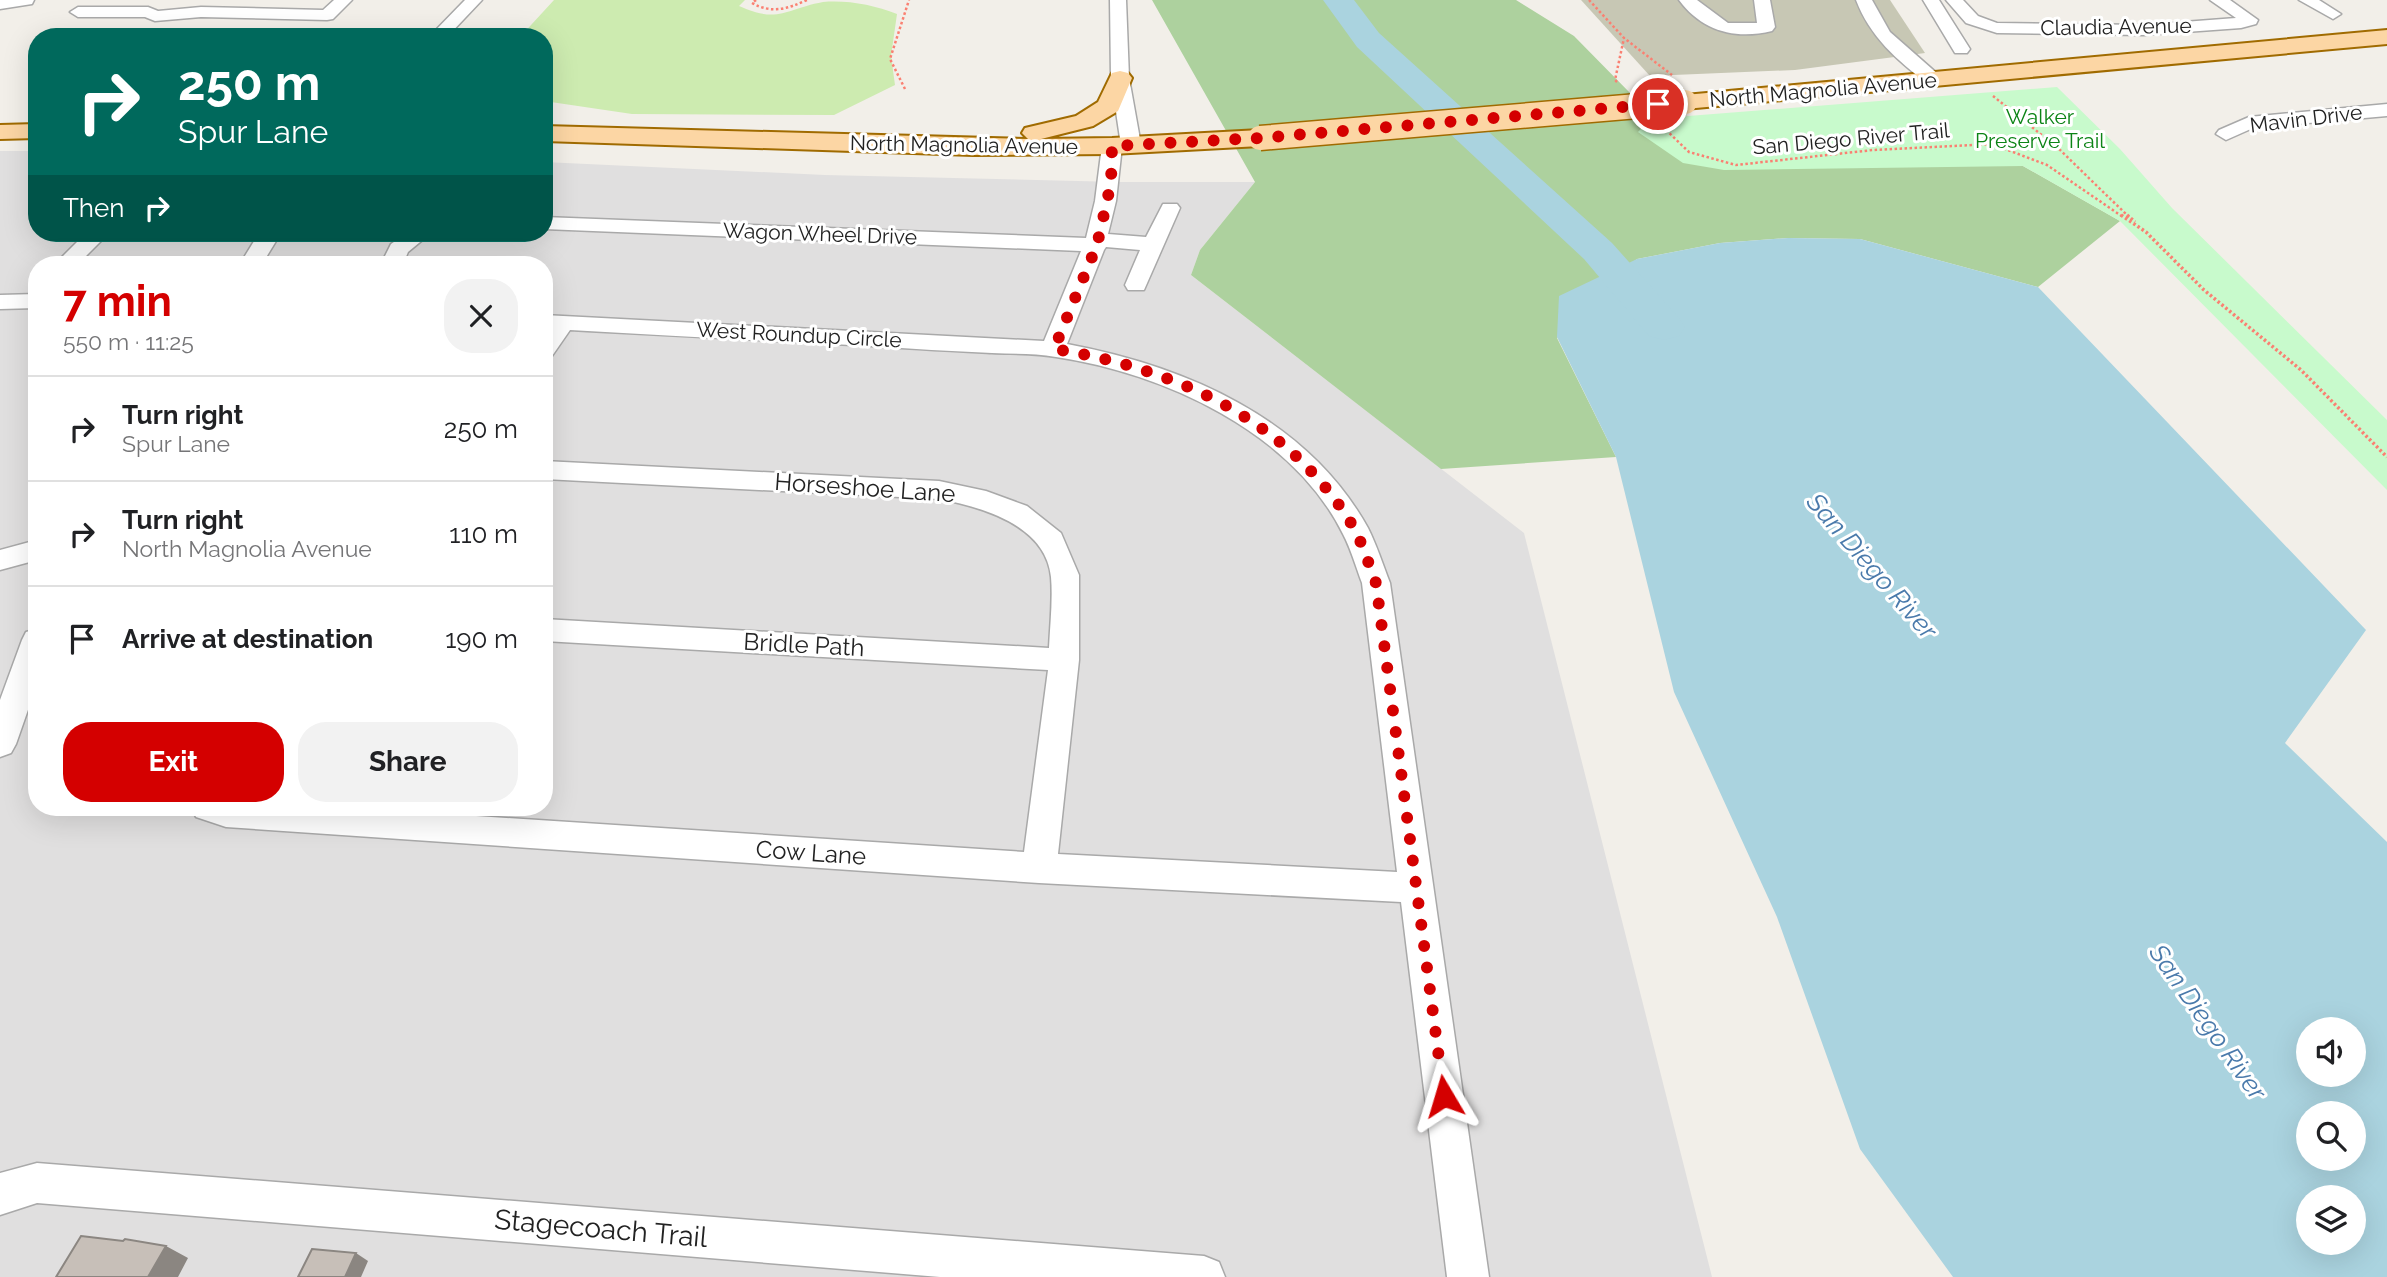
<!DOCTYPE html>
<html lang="en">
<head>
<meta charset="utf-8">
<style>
  :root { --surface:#fff; --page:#f2f2f2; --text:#202124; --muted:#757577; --line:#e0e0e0; --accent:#d40000 }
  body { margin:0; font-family:Raleway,sans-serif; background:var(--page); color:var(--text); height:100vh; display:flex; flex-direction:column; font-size:26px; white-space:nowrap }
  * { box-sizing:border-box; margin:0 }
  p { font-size:23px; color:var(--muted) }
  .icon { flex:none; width:38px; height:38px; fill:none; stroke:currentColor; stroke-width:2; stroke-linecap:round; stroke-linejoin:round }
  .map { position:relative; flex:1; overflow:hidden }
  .details { position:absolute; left:28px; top:256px; width:525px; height:560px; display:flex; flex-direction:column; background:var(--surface); border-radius:28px; box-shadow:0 7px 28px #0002 }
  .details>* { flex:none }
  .banner { position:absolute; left:28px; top:28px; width:525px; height:214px; border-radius:28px; box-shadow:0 7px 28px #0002; background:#00695c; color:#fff; overflow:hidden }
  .controls { position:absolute; left:2296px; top:1017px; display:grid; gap:14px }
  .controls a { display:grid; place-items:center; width:70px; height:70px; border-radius:50%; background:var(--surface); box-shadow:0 7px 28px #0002; font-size:35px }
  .pin { position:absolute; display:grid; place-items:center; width:60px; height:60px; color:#fff; margin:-30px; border:4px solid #fff; border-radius:50%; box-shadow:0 2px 7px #0007 }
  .me { position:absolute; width:77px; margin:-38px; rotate:353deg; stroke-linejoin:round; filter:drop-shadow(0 0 5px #0008) }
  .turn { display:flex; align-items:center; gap:24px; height:147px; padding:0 35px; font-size:32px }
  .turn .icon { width:91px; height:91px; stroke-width:2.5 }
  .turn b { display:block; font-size:49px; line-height:60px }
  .then { display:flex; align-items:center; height:66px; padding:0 35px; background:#0003; gap:14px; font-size:26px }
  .round { display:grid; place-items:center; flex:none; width:74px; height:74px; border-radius:28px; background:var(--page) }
  .summary { display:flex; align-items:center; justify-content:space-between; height:119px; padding:0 35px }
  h1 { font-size:42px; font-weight:700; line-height:52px; color:var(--accent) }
  .primary-button { display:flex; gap:14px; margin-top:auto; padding:14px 35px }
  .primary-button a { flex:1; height:80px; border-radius:28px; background:var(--accent); color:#fff; font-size:28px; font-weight:700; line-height:80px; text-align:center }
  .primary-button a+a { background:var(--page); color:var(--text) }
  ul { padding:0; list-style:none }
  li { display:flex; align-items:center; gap:21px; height:105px; padding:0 35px; border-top:2px solid var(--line) }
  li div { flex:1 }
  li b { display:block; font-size:26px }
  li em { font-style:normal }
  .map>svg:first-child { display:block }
  .residential { fill:#e0dfdf; fill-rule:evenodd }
  .construction { fill:#c7c7b4 }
  .grass { fill:#cdebb0 }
  .forest { fill:#add19e }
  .park { fill:#c8facc }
  .water { fill:#aad3df; fill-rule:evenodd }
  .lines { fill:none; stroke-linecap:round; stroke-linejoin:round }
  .river { fill:#aad3df; fill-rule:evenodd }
  .minor-casing { stroke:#a9a9a9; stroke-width:3 }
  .major-casing { stroke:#a06b00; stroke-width:4 }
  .path-far1 { stroke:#fa8072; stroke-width:2.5; stroke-dasharray:2.5 2.5; stroke-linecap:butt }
  .path { stroke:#fa8072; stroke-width:3.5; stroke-dasharray:2.5 2.5; stroke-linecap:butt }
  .minor { fill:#fff; fill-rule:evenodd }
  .major { fill:#fcd6a4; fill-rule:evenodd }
  .major-bridge-casing { stroke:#a06b00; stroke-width:27; stroke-linecap:butt }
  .major-bridge { stroke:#fcd6a4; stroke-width:24 }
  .shaded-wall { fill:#8b8681 }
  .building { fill:#c7bfb8; stroke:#8b8681; stroke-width:2 }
  .route { stroke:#d40000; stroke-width:12; stroke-dasharray:0 21.6 }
  .labels { text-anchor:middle; stroke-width:6; stroke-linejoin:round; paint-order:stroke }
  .far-street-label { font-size:21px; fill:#222; stroke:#fff }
  .far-park-label { font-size:21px; fill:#0c8416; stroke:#fff }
  .street-label { font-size:24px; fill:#222; stroke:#fff }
  .water-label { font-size:26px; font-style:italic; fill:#4a7aab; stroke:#fff }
  .near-street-label { font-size:28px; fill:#222; stroke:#fff }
</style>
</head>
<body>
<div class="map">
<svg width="2387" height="1277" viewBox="0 0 2387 1277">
  <rect width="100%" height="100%" fill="#f2efe9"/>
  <!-- residential -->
  <path class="residential" d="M0 151H37V233H544V162L825 175 1119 182H1255L1200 250 1191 275 1524 533 1712 1277H0ZM37 264H544V807H37Z"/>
  <!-- construction -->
  <path class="construction" d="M1581 0H1890L1925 53 1795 70 1650 76Z"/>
  <!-- grass -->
  <path class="grass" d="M554 0H745L739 6C779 24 785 9 823 2 848 0 874 5 897 14L891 56 895 85 834 115 632 114 544 101V37H520Z"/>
  <!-- forest -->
  <path class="forest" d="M1152 0H1516L1574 36 1689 153 2023 166 2120 221 2038 287 1860 239 1788 238 1720 243 1637 259 1557 338 1616 457 1441 469 1191 275 1200 250 1255 182Z"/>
  <!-- park -->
  <path class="park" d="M2057 87 2120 149 2172 208 2387 420V490L2120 221 2023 166 1724 170 1683 163 1638 132 1650 119Z"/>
  <!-- water -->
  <path class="water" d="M1788 238 1860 239 2038 287 2366 630 2285 743 2387 842V1277H1953L1860 1149 1777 917 1674 692 1616 457 1557 337 1559 296 1637 259 1720 243ZM2308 1029H2354V1074H2308ZM2308 1113H2354V1158H2308ZM2308 1197H2354V1242H2308Z"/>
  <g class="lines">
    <!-- river -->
    <path class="river" d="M1323 0H1354L1379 33 1612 243 1679 318 1685 327 1679 336 1664 340 1649 336 1584 259 1357 47Z"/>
    <defs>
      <path id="minor" d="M0 0H34L32 4 0 9Z
        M334 0H352L333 19 327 20 201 17 155 21 145 17H78L70 12 78 7H148L158 11 201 7 323 10Z
        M465 0H482L447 37H429Z
        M1110 0H1126L1129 78 1141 145 1131 151 1121 145 1111 78Z
        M1679 0H1697L1728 23H1757L1754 0H1770L1775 27 1772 31C1735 40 1702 31 1679 0Z
        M1856 0H1872L1890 32 1940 76 1943 80 1940 84H1928C1897 60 1870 37 1856 0Z
        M1923 0H1939L1970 49 1967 53H1955Z
        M1946 0H1963L1978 16 1997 23 2144 25 2236 18 2210 0H2230L2258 20 2256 24 2241 28 2144 35 1997 33 1966 23Z
        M2299 0H2319L2341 14 2333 19Z
        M2387 104V116L2253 128 2226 140 2216 134 2219 130 2249 117Z
        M1112 140 1122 146 1116 201 1108 234 1146 237 1163 204H1177L1180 208 1144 290H1128L1125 285 1140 250 1106 247 1104 250 1067 344C1185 366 1307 418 1368 528 1377 546 1383 565 1390 583L1489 1277H1447L1401 902 1039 883 226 827 196 817 191 807H341L1024 852 1048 670 544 641V619L1049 648C1050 625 1053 600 1051 577 1046 525 982 507 939 499L544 479V461L939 481 986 491 1027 506 1061 533 1079 575V660L1058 854 1397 872 1362 583C1356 567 1351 549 1343 534 1292 431 1163 373 1056 357 1035 353 1013 354 992 353 952 351 911 349 871 346 770 341 670 336 570 330L552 356 544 358V333L547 329H544V315L1044 341 1081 251 544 229V217L1086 238 1095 201 1102 146Z
        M86 233H109L78 264H55Z
        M259 233H281L262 264H240Z
        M407 233H431L408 252 403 264H381L391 244Z
        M37 294V308L0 309V295Z
        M37 540V560L0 570V550Z
        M37 629V684L16 744 11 753 0 757V700L22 640 26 632Z
        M37 1163 1204 1256 1219 1262 1225 1277H940L37 1203 0 1215V1173Z"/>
      <path id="major" d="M2387 30V44L1685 109 1676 107 1673 102 1676 97 1685 95Z
        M1120 71 1128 73 1132 78 1118 111 1093 126 1041 139 1112 138 1260 130 1269 133 1273 138 1269 143 1260 146 1112 154 973 155 544 141V126L1028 139 1022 133 1025 128 1076 116 1098 102 1112 73Z
        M37 124V138L0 139V125Z"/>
    </defs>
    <!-- minor casing -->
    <use href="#minor" class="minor-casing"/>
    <!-- major casing -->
    <use href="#major" class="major-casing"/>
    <!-- path-far1 -->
    <path class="path-far1" d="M756 0 752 3C772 14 787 9 807 0
      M1589 0 1624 38 1672 75
      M1617 82 1615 80 1624 38
      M905 89 890 59 909 0
      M1993 96 2058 148 2129 217
      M1666 130 1689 152 1736 165 1873 150 1992 144 2047 165 2123 217"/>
    <!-- path -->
    <path class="path" d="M2121 215 2146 232 2204 290 2301 370 2387 457
      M2127 215 2135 222"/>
    <!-- minor -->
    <use href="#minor" class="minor"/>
    <!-- major -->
    <use href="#major" class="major"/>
    <defs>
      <path id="major-bridge" d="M1260 138 1685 102"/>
    </defs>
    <!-- major-bridge casing -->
    <use href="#major-bridge" class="major-bridge-casing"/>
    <!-- major-bridge -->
    <use href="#major-bridge" class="major-bridge"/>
  </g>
  <!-- shaded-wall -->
  <path class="shaded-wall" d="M166 1246 188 1258 178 1277H148Z
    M356 1253 368 1261 361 1277H345Z"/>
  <!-- building -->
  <path class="building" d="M81 1236 123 1241 125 1239 166 1246 148 1277H56Z
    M312 1249 356 1253 345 1277H298Z"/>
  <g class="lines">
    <!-- route -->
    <path class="route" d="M1444 1096 1376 583C1369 565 1363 545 1354 528 1290 420 1174 368 1054 349L1097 245 1111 183 1112 146 1260 138 1658 104"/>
  </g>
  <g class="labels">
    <!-- far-street labels -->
    <g class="far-street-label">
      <text transform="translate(2116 27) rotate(-1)" y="7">Claudia Avenue</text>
      <text transform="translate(1823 90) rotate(-5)" y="7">North Magnolia Avenue</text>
      <text transform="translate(2306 119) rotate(-7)" y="7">Mavin Drive</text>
      <text transform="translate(1851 139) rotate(-5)" y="7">San Diego River Trail</text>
      <text transform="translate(964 145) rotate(1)" y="7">North Magnolia Avenue</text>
      <text transform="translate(820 234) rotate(2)" y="7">Wagon Wheel Drive</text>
      <text transform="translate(799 335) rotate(3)" y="7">West Roundup Circle</text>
    </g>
    <!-- far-park labels -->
    <g class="far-park-label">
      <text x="2040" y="124">Walker<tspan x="2040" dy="24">Preserve Trail</tspan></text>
    </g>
    <!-- street labels -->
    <g class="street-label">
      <text transform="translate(865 488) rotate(4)" y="8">Horseshoe Lane</text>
      <text transform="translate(804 645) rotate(3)" y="8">Bridle Path</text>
      <text transform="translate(811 853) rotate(4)" y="8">Cow Lane</text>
    </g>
    <!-- water labels -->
    <g class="water-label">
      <text transform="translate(1872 566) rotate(49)" y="9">San Diego River</text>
      <text transform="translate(2208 1022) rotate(55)" y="9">San Diego River</text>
    </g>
    <!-- near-street labels -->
    <g class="near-street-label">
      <text transform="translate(601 1228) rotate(5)" y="10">Stagecoach Trail</text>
    </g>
  </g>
</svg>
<div class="controls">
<a><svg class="icon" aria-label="sound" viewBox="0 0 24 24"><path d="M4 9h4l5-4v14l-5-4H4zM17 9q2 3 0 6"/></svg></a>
<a><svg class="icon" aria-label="search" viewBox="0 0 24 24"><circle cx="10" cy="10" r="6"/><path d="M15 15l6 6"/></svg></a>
<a><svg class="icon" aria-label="layers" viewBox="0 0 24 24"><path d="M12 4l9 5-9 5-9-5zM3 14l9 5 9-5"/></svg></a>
</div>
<div class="pin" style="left:1658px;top:104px;background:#d93025"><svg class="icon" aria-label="arrive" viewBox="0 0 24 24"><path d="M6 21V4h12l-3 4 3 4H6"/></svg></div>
<svg class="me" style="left:1444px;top:1096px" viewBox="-20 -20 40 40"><path d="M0-17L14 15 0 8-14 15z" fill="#d40000" stroke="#fff" stroke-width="4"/></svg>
<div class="banner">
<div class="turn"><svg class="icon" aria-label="right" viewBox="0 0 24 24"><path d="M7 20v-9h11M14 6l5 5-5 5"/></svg><div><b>250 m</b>Spur Lane</div></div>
<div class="then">Then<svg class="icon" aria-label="right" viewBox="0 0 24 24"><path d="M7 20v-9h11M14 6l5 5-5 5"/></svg></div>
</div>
<section class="details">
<div class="summary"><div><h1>7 min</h1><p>550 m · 11:25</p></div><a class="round"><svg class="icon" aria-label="close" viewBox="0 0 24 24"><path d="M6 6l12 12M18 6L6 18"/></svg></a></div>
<ul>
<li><svg class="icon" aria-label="right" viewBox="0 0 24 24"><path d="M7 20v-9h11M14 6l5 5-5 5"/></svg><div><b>Turn right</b><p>Spur Lane</p></div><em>250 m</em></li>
<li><svg class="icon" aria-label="right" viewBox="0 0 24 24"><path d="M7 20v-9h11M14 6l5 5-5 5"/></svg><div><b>Turn right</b><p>North Magnolia Avenue</p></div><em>110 m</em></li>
<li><svg class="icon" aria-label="arrive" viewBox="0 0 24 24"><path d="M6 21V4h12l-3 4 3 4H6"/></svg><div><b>Arrive at destination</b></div><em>190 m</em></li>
</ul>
<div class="primary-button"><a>Exit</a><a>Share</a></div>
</section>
</div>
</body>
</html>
